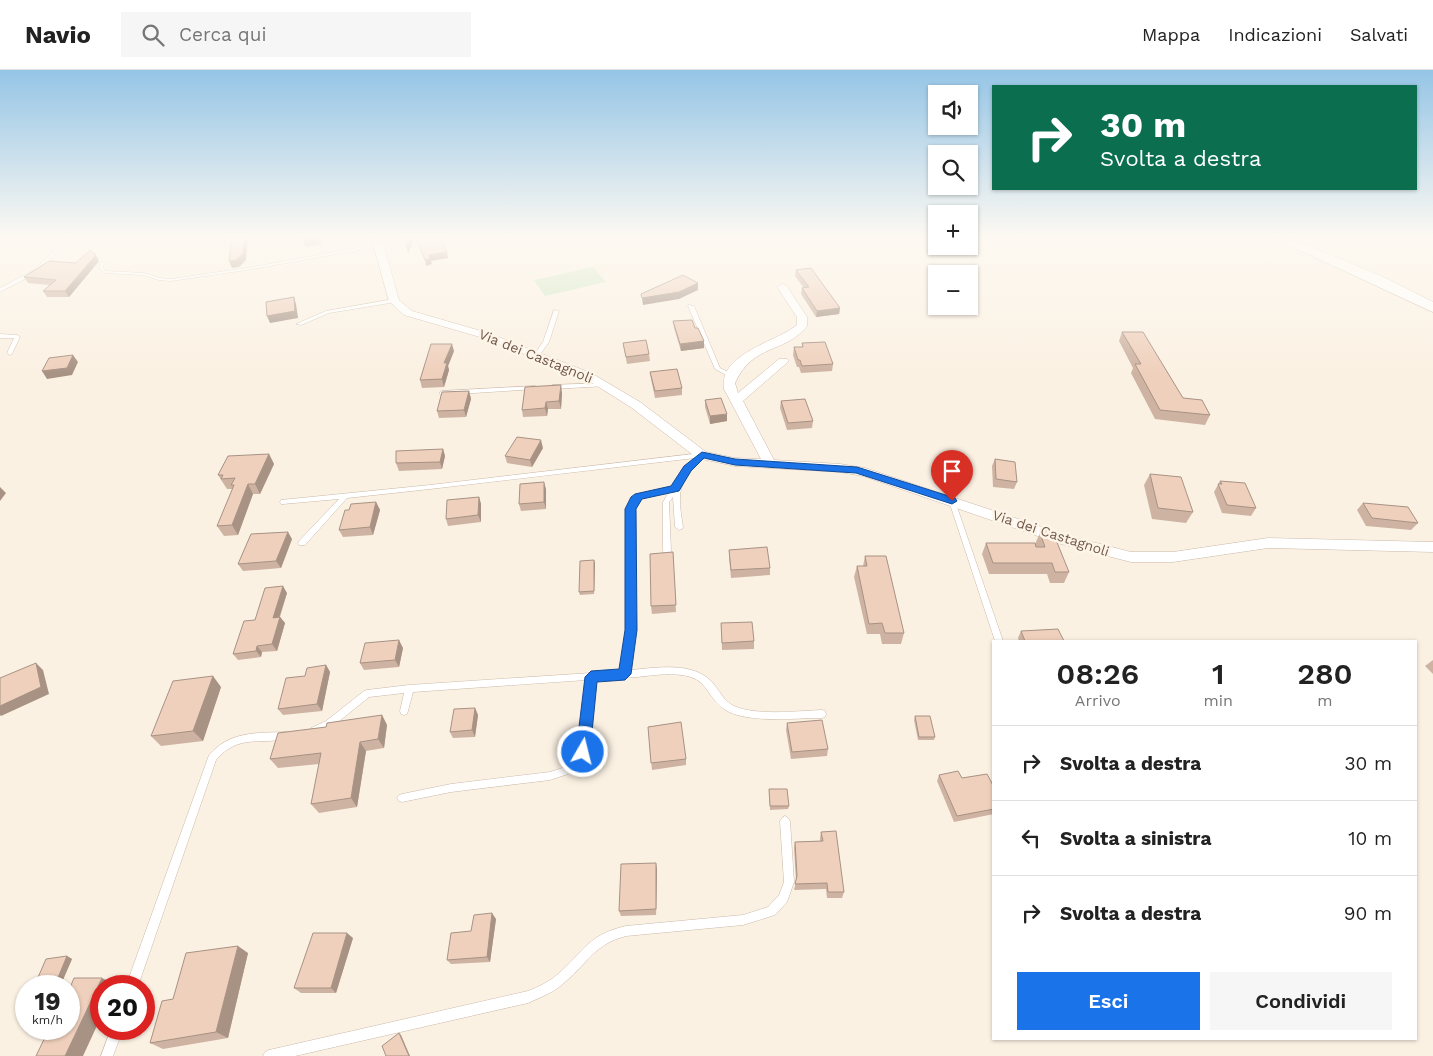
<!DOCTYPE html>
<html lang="it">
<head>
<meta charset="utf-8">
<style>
  :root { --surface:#fff; --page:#f6f6f6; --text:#222; --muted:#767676; --line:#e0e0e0; --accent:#1a73e8 }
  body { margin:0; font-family:"Work Sans",sans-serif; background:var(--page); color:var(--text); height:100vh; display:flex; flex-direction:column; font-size:19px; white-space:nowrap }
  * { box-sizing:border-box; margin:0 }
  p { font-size:16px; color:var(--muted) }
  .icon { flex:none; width:28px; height:28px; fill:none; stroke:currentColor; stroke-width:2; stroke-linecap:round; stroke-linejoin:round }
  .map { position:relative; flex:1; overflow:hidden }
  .side { position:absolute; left:992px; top:570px; width:425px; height:400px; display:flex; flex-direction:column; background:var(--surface); border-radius:0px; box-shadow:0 1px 4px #0004 }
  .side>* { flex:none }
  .top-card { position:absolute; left:992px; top:15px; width:425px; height:105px; border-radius:0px; box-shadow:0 1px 4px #0004; background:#0b6e4f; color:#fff; overflow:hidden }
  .controls { position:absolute; left:928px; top:15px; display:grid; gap:10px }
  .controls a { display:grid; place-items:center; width:50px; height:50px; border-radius:0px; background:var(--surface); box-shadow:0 1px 4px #0004; font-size:25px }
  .speed { position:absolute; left:15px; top:905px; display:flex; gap:10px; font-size:25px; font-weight:700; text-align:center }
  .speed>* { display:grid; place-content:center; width:65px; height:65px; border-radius:50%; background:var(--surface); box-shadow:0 1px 4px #0004; line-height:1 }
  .speed small { font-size:12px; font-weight:400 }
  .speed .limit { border:8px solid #d22; background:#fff; color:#111 }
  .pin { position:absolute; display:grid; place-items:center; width:42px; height:42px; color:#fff; margin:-51px -21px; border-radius:50% 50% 50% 0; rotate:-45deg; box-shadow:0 0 5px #0007 }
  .pin .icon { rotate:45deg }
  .me { position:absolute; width:55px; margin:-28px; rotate:8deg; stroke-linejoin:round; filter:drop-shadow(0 0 4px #0008) }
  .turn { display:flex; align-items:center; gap:18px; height:105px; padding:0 25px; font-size:22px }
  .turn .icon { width:65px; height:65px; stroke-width:2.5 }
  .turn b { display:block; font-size:35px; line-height:42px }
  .eta { display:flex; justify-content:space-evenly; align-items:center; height:85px; text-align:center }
  .eta b { font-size:30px; font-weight:600; line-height:35px }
  .action { display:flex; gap:10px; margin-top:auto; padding:10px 25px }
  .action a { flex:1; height:58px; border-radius:0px; background:var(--accent); color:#fff; font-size:20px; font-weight:600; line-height:58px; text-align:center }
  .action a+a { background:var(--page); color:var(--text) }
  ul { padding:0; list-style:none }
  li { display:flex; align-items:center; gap:15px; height:75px; padding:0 25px; border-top:1px solid var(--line) }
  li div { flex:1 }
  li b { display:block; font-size:19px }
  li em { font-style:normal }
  header { display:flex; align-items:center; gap:30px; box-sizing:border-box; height:70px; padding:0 25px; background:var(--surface); border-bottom:1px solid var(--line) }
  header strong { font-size:24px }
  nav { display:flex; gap:28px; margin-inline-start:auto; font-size:18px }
  .search { width:350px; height:45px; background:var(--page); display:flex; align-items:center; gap:12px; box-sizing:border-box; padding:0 18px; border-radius:0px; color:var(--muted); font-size:19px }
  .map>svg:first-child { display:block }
  .green { fill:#d2e7c3 }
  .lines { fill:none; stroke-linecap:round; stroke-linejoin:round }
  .lane-casing { stroke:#cbb9aa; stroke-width:1 }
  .street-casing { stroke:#cbb9aa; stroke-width:1 }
  .secondary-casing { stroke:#d0bbab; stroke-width:1 }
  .lane { fill:#fff; fill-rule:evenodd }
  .street { fill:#fff; fill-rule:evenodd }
  .secondary { fill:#fff; fill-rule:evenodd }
  .wall { fill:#ceb3a2 }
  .shaded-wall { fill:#a79284 }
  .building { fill:#efd0bc; stroke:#a79284 }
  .route { fill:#1a73e8; stroke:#114b97 }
  .labels { text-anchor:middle; stroke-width:5; stroke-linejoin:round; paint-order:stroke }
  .street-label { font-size:14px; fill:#71584b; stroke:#fef5e9 }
</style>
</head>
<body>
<header>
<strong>Navio</strong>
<div class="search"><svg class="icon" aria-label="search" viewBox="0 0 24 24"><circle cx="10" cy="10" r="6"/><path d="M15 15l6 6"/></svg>Cerca qui</div>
<nav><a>Mappa</a><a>Indicazioni</a><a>Salvati</a></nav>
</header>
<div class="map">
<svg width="1433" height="986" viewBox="0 0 1433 986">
  <rect width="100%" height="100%" fill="#fbf1e3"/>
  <!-- green -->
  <path class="green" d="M593 197 606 212 545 226 534 210Z"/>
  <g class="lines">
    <defs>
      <path id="lane" d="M70 166H74L38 202 0 222V218L34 200Z
        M379 174H381V176L253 199 171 211 159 210 143 205 105 203 99 198 100 193 102 192 104 193 103 198 106 201 144 203 160 208 171 209 253 197Z
        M394 229 397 231 396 232 329 243 301 255 296 254 326 241Z
        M689 235 694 236 720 298 734 305V307H730L715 299 688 236Z
        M554 240 559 241 549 272 539 286H535L534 285 543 272Z
        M0 264 17 265 20 267 12 284 10 285 7 283 14 268H0Z
        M605 313 607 314V316L552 319 549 317 552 315Z
        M535 316 537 317V319L442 325 439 323 442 321Z
        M702 383 705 385C700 391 694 396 689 403 676 418 680 438 683 457L682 459 679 460 675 457 673 427 669 432 671 481 670 483H664L663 481V432L669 422 641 429 634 435 635 560 630 600C655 598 691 591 711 611 719 619 723 631 734 636 757 646 797 641 822 640L825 641 826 644 825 647 822 648C795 648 746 654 724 639 710 630 707 612 691 607 674 602 655 605 637 607 623 608 609 609 595 610L588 682 577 699 571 703 550 710 451 722 402 732 399 731 397 728 399 725 402 724 451 714 550 702 565 697 571 693 579 681 586 610 413 622 408 641 407 644 404 645 401 644 400 641 404 623 369 627 332 657 314 665 311 664 310 661 311 658 326 651 364 621 367 620 409 615 621 601 627 560 628 434 637 425 674 416 682 401 695 388 430 419 347 428 305 475H299L298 473 299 471 339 429 283 434H281L280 432 281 430 430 415Z
        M950 429H954L955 431 1003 571H995L949 431Z
        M286 662 289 663 291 666 289 669C283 671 276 670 269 671 247 671 231 672 216 690L138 916H126L209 685C230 661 256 663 286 662Z
        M785 746 788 748 790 751 794 812 787 832 775 845 743 855 626 866C593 875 589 892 565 912 555 922 541 927 528 933L295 986H263L265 982 269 980 528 921C538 917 549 912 558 904 585 881 587 865 626 856L743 845 768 837 779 825 784 812 780 751 782 748Z
        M111 959H123L113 986H101Z"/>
      <path id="street" d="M371 166H381L399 230 412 241 488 263 591 303 640 332 706 382 735 388 761 389 724 319C718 284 776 272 797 255V247L777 217 782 214 786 215 807 247V256C785 284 753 273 735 313L738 323 779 289H787L789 291 743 331 774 390 840 394 865 398 1069 466 1131 482H1173L1268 468 1433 472V482L1268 478 1173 492H1131L1061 474 863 406 840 402 735 396 697 388 632 338 583 307 480 267 404 245 389 231Z"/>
      <path id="secondary" d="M1269 166H1286L1388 209 1433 232V242Z"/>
    </defs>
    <!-- lane casing -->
    <use href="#lane" class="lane-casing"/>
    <!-- street casing -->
    <use href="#street" class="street-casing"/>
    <!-- secondary casing -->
    <use href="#secondary" class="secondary-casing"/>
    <!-- lane -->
    <use href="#lane" class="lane"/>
    <!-- street -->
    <use href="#street" class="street"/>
    <!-- secondary -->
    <use href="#secondary" class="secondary"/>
  </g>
  <!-- wall -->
  <path class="wall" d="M99 191 69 227H47L43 221 50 215 28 213 24 207 76 193Z
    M796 200 840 238 839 244 816 247 801 224 802 218H804L795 206Z
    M673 251 695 258 704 271V278L681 281 674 258Z
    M1122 262 1183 328 1210 345 1205 355 1155 349 1131 303 1133 298 1119 271Z
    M623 273 649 284 650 291 627 294Z
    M802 273 833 294 832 301 801 303 799 297H797L793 285 794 277H802Z
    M454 281 448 296 449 300 444 317 422 318 420 310Z
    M650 302 682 318V325L655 328 651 309Z
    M469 321 471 329 466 347 439 348 437 341Z
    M562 323 561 339H548L547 346 523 347 522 340Z
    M705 330 727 351 710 354 705 337Z
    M781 331 813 351 812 358 787 360 780 338Z
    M543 378 532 397 507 393 505 386Z
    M443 379 445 386 442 399 399 401 396 393Z
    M269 384 274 394 260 424H253L238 465 224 466 217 456 233 419H227L218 405Z
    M995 389 1017 412 1014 419 993 417 992 396Z
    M1150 404 1193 442 1186 453 1152 449 1144 415Z
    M1220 411 1256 438 1251 446 1222 443 1214 422Z
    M546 419V439L521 441 519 434Z
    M479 427 481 434V452L448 456 446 449Z
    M376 432 380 440 373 465 343 467 339 460 349 440Z
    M1363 433 1418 453 1411 460 1366 456 1357 440Z
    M1040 463 1069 502 1064 513H1050L1047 504H989L982 484 986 473 1035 474Z
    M292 469 281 498 243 501 238 494Z
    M729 480 770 498V505L731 508 729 487Z
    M673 482 676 542 652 544 651 536Z
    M865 486 904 563 901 574H882L880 564H867L854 507 857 496H863Z
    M595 493 594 524 580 525 579 522Z
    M287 523 280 547 285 553 277 581 262 582 261 587 238 590 233 584 255 550Z
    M721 553 754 571V579L722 580Z
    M1021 561 1064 571H1019L1018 568Z
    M403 578 399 597 364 600 360 593Z
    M1433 590V604L1425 596Z
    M326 595 330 602 322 641 283 645 278 639 305 606Z
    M221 617 203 671 161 676 151 666Z
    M475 638 478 645 475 667 453 668 450 662Z
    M382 645 387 655 384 678 366 681 357 737 319 743 311 734 319 694 278 698 270 689 326 657Z
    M915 646 935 667 934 670H918L914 650Z
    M787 653 828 679 827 686 791 689 786 660Z
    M648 657 686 689V695L652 700Z
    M939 705 962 708 994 717V744L954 752 937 711Z
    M769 719 789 736 788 739 770 740Z
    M821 762 844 822 842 828H827L826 819 794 820 796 811 794 778 795 772 820 771V768Z
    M657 799 656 845 621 846 619 841Z
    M496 849 490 892 451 894 447 890 471 861Z
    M353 868 336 923H301L294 918Z
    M248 883 228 968 163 979 150 973Z
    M67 886 72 889 62 912 41 914 36 912Z"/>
  <!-- shaded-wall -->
  <path class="shaded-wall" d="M245 166H248L246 190 239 197 232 198 229 191Z
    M319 166 322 174 306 177 303 171Z
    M411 166H415L408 184 407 178Z
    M447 182 448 188 431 191 432 194 426 196 425 190 429 185Z
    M96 185 99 191 69 227 65 221Z
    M698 213V220L679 229 643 235 642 228Z
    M294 227 296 234 298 248 270 253 267 246Z
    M840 238 839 244 816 247 817 241Z
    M704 271V278L681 281 680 274Z
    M452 274 454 281 448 296 449 300 444 317 442 309 444 293Z
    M73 285 78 292 72 305 47 309 42 301Z
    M561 315 562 323 561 339 559 331Z
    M469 321 471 329 466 347 464 340Z
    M546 332 548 339 547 346 545 338Z
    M727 344V351L710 354V346Z
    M541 370 543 378 532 397 530 390Z
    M443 379 445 386 442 399 440 392Z
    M269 384 274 394 260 424 255 414Z
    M544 412 546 419V439L544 432Z
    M248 414 253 424 238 465 232 455Z
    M0 417 6 423 0 431Z
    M479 427 481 434V452L478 445Z
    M376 432 380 440 373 465 370 457Z
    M288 462 292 469 281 498 276 491Z
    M594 490 595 493 594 524Z
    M283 516 287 523 277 554 273 548Z
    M280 547 285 553 277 581 272 574Z
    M399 570 403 578 399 597 395 590Z
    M257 576 262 582 261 587 256 581Z
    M36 593 43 600 49 624 1 646 0 645V636Z
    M326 595 330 602 322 641 317 634Z
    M213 606 221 617 203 671 193 661Z
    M475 638 478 645 475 667 472 660Z
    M382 645 387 655 384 678 378 669Z
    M360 672 366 681 357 737 351 728Z
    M656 793 657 799 656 845Z
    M492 843 496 849 490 892 487 887Z
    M347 863 353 868 336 923 331 918Z
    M238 876 248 883 228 968 216 962Z
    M67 886 72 889 62 912 57 910Z
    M102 908 116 915V916H101V947L83 986H65Z
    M399 963 401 965 410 986H409Z"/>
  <!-- building -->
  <path class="building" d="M232 166H245L243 184 236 190 229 191Z
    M302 166H319L320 167 303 171Z
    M406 166H411L407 178Z
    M415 166H439L447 182 429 185 430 189 425 190Z
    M90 180 96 185 65 221H43L56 210 24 207 49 191 76 193Z
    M811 198 840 238 817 241 802 218 809 217 796 200Z
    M683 205 698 213 679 222 642 228 641 224Z
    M294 227 295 241 267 246 266 232Z
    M692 250 695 258H698L704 271 680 274 673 251Z
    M1122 262H1143L1183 328 1202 330 1210 345 1160 340 1135 294H1141Z
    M646 270 649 284 626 287 623 273Z
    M825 272 833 294 802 296 800 290H798L794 277H803L802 273Z
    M431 274H452L444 293H447L442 309 420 310Z
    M73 285 67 298 42 301 49 288Z
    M677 299 682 318 655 321 650 302Z
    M561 315 559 331 546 332 545 338 522 340 525 317Z
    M469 321 464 340 437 341 442 322Z
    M721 328 727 344 710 346 705 330Z
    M805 329 813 351 788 353 781 331Z
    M517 367 541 370 530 390 505 386Z
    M443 379 440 392 396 393V381Z
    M269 384 255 414H248L232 455 217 456 234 415H231L235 408 221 409 223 405H218L228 386Z
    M995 389 1015 392 1017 412 996 409Z
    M1150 404 1181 407 1193 442 1158 438Z
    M1220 411 1245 413 1256 438 1227 435 1218 414H1222Z
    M544 412V432L519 434 520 414Z
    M479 427 478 445 446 449 447 430Z
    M376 432 370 457 339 460 345 440H349L351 434Z
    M1363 433 1408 437 1418 453 1372 448Z
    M1049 459 1052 460 1069 502H1055L1052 493H993L986 473H1035L1036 477H1045L1040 463Z
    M288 462 276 491 238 494 251 464Z
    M767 477 770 498 731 500 729 480Z
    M673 482 676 535 651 536 650 484Z
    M865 486H886L904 563H885L882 553 869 554 857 496H867Z
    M594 490V521L579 522 580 491Z
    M283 516 273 548 280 547 272 574 257 576 256 581 233 584 244 551 255 550 265 518Z
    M752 552 754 571 722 573 721 553Z
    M1058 559 1064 571H1025L1021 561Z
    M399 570 395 590 360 593 365 573Z
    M36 593 41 617 0 636V608Z
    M326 595 317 634 278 639 286 608 305 606 307 598Z
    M213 606 193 661 151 666 173 611Z
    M475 638 472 660 450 662 454 639Z
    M382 645 378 669 360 672 351 728 311 734 321 683 270 689 278 663 326 657 327 653Z
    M915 646H930L935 667H919Z
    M822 650 828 679 792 682 787 653Z
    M681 652 686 689 651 693 648 657Z
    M958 701 962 708 987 704 994 717V739L957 746 939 705Z
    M769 719H787L789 736H770Z
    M836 761 844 822H828L827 813 795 814 797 806 795 772 823 771 821 762Z
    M656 793V839L619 841 621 794Z
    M492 843 487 887 447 890 451 863 471 861 474 845Z
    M313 863H347L331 918H294Z
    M238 876 216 962 150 973 162 931 173 929 186 883Z
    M67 886 57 910 36 912 46 889Z
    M74 908H102L65 986H36L49 959H69V920Z
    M399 963 409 986H386L382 976Z"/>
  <!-- sky -->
  <linearGradient id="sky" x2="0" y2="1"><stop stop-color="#95c5e6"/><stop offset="0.55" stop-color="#fdf9f2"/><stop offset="1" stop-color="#fdf9f2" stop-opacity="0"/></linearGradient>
  <rect width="1433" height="304" fill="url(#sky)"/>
  <!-- route -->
  <path class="route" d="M702 382 735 389 857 397 955 428 957 431 952 434 856 403 735 395 704 388 691 401 679 421 642 429 636 439 637 560 631 604 625 610 597 612 590 682 588 687 583 689 578 687 576 682 585 607 591 601 619 599 625 560V439L631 427 635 424 671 416 684 396Z"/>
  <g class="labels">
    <!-- street labels -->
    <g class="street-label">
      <text transform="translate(536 286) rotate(22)" y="5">Via dei Castagnoli</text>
      <text transform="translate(1051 463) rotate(18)" y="5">Via dei Castagnoli</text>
    </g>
  </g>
</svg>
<div class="controls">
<a><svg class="icon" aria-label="sound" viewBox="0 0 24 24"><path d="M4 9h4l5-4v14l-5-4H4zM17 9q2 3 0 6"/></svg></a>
<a><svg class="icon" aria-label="search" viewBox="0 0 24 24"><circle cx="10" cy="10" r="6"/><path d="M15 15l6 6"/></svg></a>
<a>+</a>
<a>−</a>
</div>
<div class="speed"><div>19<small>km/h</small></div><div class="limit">20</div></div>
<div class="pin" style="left:952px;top:431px;background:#d93025"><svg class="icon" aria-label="arrive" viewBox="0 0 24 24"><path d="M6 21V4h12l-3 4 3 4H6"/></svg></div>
<svg class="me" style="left:583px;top:682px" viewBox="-20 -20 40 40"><circle r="17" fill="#1a73e8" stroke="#fff" stroke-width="3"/><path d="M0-11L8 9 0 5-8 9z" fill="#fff"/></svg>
<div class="top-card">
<div class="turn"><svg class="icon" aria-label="right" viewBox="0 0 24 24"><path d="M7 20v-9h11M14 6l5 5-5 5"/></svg><div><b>30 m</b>Svolta a destra</div></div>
</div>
<section class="side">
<div class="eta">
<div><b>08:26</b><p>Arrivo</p></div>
<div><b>1</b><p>min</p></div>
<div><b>280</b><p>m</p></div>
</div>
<ul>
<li><svg class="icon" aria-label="right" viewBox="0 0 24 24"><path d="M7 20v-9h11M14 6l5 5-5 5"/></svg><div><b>Svolta a destra</b></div><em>30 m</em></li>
<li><svg class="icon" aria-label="left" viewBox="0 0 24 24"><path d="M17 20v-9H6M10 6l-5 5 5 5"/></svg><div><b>Svolta a sinistra</b></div><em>10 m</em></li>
<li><svg class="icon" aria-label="right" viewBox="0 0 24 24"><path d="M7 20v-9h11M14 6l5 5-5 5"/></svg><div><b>Svolta a destra</b></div><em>90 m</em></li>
</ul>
<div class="action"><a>Esci</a><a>Condividi</a></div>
</section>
</div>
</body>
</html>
